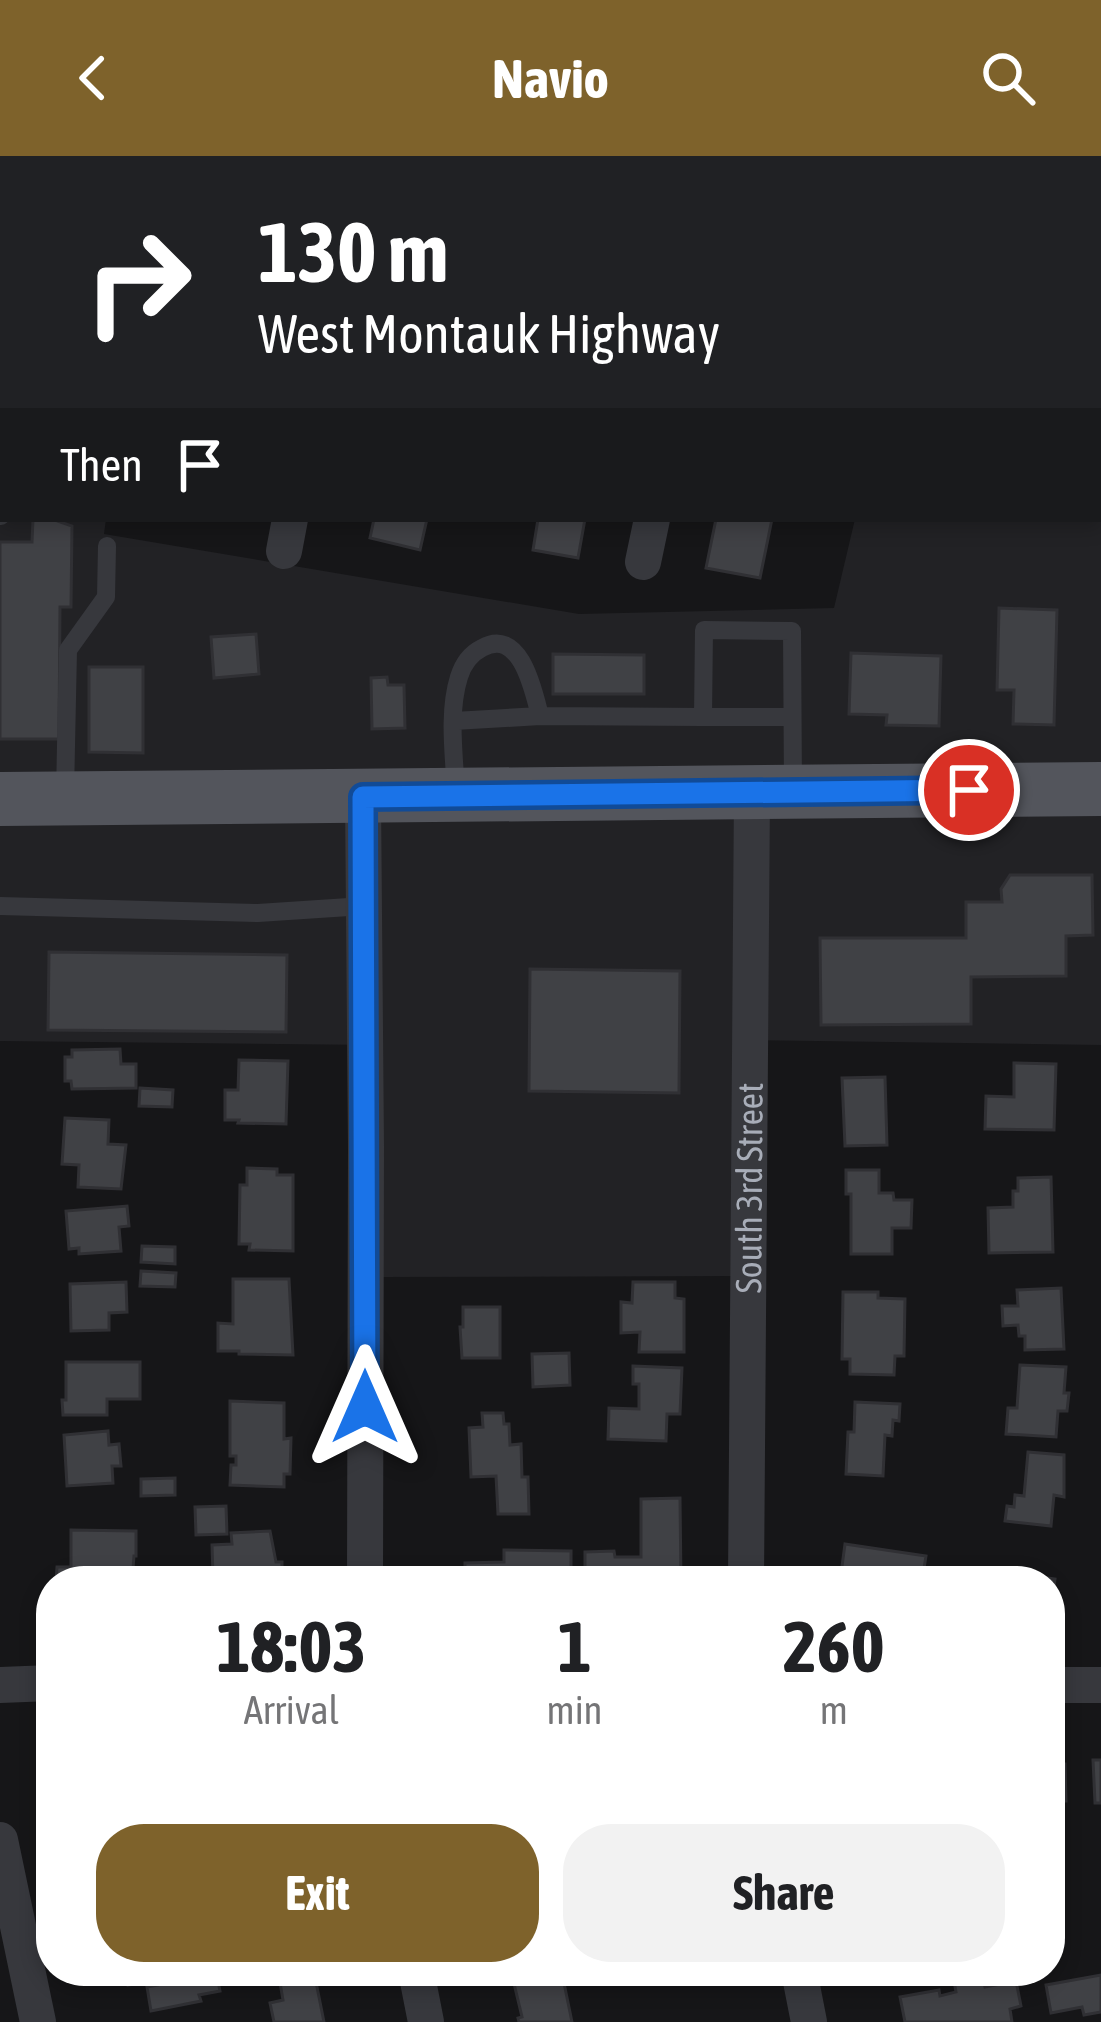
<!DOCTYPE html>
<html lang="en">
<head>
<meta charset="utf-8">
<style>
  :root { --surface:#fff; --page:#f2f2f2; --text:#202124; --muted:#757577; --accent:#7e622b }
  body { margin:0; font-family:"Asap Condensed",sans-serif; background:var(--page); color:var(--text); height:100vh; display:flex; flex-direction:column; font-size:45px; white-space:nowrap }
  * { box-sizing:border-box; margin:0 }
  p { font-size:39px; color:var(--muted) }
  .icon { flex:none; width:66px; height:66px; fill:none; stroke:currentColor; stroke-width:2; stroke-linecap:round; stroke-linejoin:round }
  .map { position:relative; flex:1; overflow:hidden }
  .sheet { position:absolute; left:36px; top:1410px; width:1029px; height:420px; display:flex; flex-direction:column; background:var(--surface); border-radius:48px; box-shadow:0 6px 18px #0003 }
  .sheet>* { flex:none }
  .guide { position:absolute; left:0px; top:0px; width:1101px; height:366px; box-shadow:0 6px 18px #0003; background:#202124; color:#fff; overflow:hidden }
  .pin { position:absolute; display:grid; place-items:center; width:102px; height:102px; color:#fff; margin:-51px; border:6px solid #fff; border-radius:50%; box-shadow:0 3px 12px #0007 }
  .me { position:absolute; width:132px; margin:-66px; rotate:0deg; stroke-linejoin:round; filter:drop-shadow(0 0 9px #0008) }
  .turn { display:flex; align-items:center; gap:42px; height:252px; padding:0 60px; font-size:54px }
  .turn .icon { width:156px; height:156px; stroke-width:2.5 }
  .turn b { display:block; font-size:84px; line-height:102px }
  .then { display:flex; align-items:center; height:114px; padding:0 60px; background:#0003; gap:24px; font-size:45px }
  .eta { display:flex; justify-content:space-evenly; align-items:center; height:204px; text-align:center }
  .eta b { font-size:72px; font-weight:700; line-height:84px }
  .button { display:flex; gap:24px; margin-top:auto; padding:24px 60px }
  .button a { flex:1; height:138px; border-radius:48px; background:var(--accent); color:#fff; font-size:48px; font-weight:700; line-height:138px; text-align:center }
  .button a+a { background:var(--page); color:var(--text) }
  header { display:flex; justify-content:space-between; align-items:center; height:156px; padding:0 60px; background:var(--accent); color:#fff; font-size:54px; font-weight:700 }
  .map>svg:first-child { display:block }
  .built { fill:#222225 }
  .building { fill:#404145; stroke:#303034; stroke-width:3 }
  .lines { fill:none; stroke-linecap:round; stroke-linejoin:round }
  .lane { stroke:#37383d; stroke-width:18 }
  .street { stroke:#37383d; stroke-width:36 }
  .primary { stroke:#53555c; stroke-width:54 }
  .route-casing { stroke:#114b97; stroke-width:30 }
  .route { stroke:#1a73e8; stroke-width:21 }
  .labels { text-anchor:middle; stroke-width:10; stroke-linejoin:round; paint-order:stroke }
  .street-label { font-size:36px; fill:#a8adb8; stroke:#111113 }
</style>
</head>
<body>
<header><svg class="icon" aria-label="back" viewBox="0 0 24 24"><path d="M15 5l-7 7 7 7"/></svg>Navio<svg class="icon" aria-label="search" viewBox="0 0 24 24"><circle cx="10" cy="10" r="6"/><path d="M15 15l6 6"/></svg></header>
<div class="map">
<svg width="1101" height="1866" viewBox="0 0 1101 1866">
  <rect width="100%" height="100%" fill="#161618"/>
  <!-- built -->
  <path class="built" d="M0 41 3 42V363H106L104 378 579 458 834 452 855 363H1098V278L1101 279V889L737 884V1120L374 1121 375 889 0 885Z"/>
  <!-- building -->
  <path class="building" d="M33 363H52L72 370 71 451H60L59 583H0V386H32Z
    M374 363H427L420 394 370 382Z
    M538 363H585L578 402 533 394Z
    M716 363H772L760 422 706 412Z
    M999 452 1057 454 1054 569 1013 568 1014 534H997Z
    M256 478 259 518 214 522 211 481Z
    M851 497 941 500 939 570 886 569 887 559 849 558Z
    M553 498 644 499V538H553Z
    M89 511H143V597L89 596Z
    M387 521 388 529H404L405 572 372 573 371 522Z
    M1010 719H1092L1093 779 1066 780V820L971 821V868L821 869 820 782H966V746H1002L1001 733Z
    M49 796 287 799 286 876 48 874Z
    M530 813 680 815 679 937 529 935Z
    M120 893 121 908H136V932L72 933 71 925H65V901H72V894Z
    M239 904 288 905 286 968 238 967 239 964H225V934H238Z
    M1014 907 1056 908 1054 974 985 973 986 940 1014 941Z
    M885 921 887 989 845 990 842 922Z
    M140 932 173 934 172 951 139 950Z
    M65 962 109 964 108 988 126 989 121 1033 78 1031 79 1009 62 1008Z
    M247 1012 277 1013V1019H293V1095L249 1094 250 1088H239L240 1029H247Z
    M846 1014H879V1037H893L894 1044H912L911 1072H892V1098H851V1038H846Z
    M1051 1021 1053 1096 989 1097 988 1052 1013 1051V1035H1018V1022Z
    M127 1050 129 1070 119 1071 121 1095 79 1098V1092L69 1093 66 1055Z
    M142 1090 175 1091V1108L141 1106Z
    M141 1115 176 1117 175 1131 140 1130Z
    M233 1123H289L293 1199 239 1198V1195H218V1167L233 1168Z
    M126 1126 127 1156 109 1157V1174L71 1175 70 1128Z
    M633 1126H675V1142L684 1143V1196H639L640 1176 621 1177V1146L632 1147Z
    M1061 1132 1064 1193 1025 1194V1180H1019L1018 1169 1003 1170 1002 1150H1018L1017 1134Z
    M843 1136H878V1142L905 1143 904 1200H895L894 1219 850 1218V1203H842Z
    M463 1151H500V1202H462L460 1171H463Z
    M569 1197 570 1229 533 1231 532 1198Z
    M66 1206H140V1243H107V1259H63L62 1244H66Z
    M1020 1209 1066 1211 1064 1237H1069L1067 1255H1058L1056 1281 1006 1278 1008 1252H1017Z
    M633 1210 682 1212 680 1258H667L666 1285 608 1283 609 1252 639 1253V1228H633Z
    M230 1245 284 1247V1283L291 1282 290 1318H284V1331L230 1329 231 1309H236V1300H230Z
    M855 1246 900 1248 899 1265 893 1264 892 1280 885 1279 883 1320 846 1318 848 1276H854Z
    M482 1257H503L504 1268H509L510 1289 521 1288 522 1321H528L529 1358H498L496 1320 471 1321 469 1272 483 1271Z
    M108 1275 109 1289 119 1288 121 1310H112L113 1327 67 1330 64 1279Z
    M1028 1296 1064 1299V1341L1054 1339 1051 1370 1005 1365 1007 1350 1014 1351 1015 1339 1024 1340Z
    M175 1322V1339L141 1340V1323Z
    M680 1342 681 1425H684H585V1396L614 1395 615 1401H641V1343Z
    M226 1350 227 1378 196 1379 195 1351Z
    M71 1374 136 1375V1400H134L133 1413 129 1425H56L57 1411H71Z
    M270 1375 276 1406H282V1425H230V1420L213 1421 212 1389 232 1388 231 1377Z
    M845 1388 926 1400 922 1425H840Z
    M504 1394 571 1395V1425H465V1407L504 1406Z
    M1019 1418 1055 1423 1053 1438 1059 1439 1057 1458 1050 1457V1425H1018Z
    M1050 1593H1060L1059 1608H1065L1066 1645H1050Z
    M1093 1604H1101V1647H1095Z
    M126 1815H216L220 1835 199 1839 201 1845 151 1855 147 1831 158 1829V1824L128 1829Z
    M278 1815H320L314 1816 324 1866H274L270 1847 283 1844Z
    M511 1815H596L597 1820 564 1827 572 1866H519L518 1862 522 1861Z
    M981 1815 985 1831 1016 1825 1021 1850 1010 1853 1012 1866H905L900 1841 939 1834 940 1840 956 1836 953 1820Z
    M1101 1819V1856L1084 1859 1082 1851 1051 1857 1046 1829Z"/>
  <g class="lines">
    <!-- lane -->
    <path class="lane" d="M0 360H1
      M792 561H703L704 474 792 475 793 631
      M454 565 540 560
      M456 635C454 599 448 556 459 521 463 508 470 498 482 492 521 470 534 537 540 560L703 561
      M65 638 68 494 106 441 107 390
      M0 750 258 757 364 750"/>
    <!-- street -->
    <g class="street">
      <path d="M0 37 3 38"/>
      <path d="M1098 265H1101"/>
      <path d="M284 395 290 363"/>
      <path d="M643 406 652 363"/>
      <path d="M363 641 366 991 365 1425"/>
      <path id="s1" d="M746 1425 752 636"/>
      <path d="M0 1529 51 1527"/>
      <path d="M1050 1529H1101"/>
      <path d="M0 1684 38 1866"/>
      <path d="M416 1815 426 1866"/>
      <path d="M799 1815 809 1866"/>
    </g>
    <!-- primary -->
    <path class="primary" d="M0 643 1101 633"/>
  </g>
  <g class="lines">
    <defs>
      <path id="route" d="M365 1251 363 641 969 634"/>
    </defs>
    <!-- route casing -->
    <use href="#route" class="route-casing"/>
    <!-- route -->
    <use href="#route" class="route"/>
  </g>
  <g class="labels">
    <!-- street labels -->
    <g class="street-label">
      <text dy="13" stroke="none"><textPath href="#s1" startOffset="393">South 3rd Street</textPath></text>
    </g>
  </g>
</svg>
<div class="pin" style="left:969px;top:634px;background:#d93025"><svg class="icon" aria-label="arrive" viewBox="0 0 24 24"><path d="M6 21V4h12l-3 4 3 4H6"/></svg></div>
<svg class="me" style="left:365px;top:1251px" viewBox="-20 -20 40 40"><path d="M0-17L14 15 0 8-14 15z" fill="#1a73e8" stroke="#fff" stroke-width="4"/></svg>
<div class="guide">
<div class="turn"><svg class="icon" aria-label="right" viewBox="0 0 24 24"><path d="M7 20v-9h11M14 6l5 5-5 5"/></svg><div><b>130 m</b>West Montauk Highway</div></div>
<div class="then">Then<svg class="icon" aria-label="arrive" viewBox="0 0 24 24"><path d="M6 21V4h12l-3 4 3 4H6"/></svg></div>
</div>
<section class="sheet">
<div class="eta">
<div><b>18:03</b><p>Arrival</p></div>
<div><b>1</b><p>min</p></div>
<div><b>260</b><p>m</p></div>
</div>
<div class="button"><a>Exit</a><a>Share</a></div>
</section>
</div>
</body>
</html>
